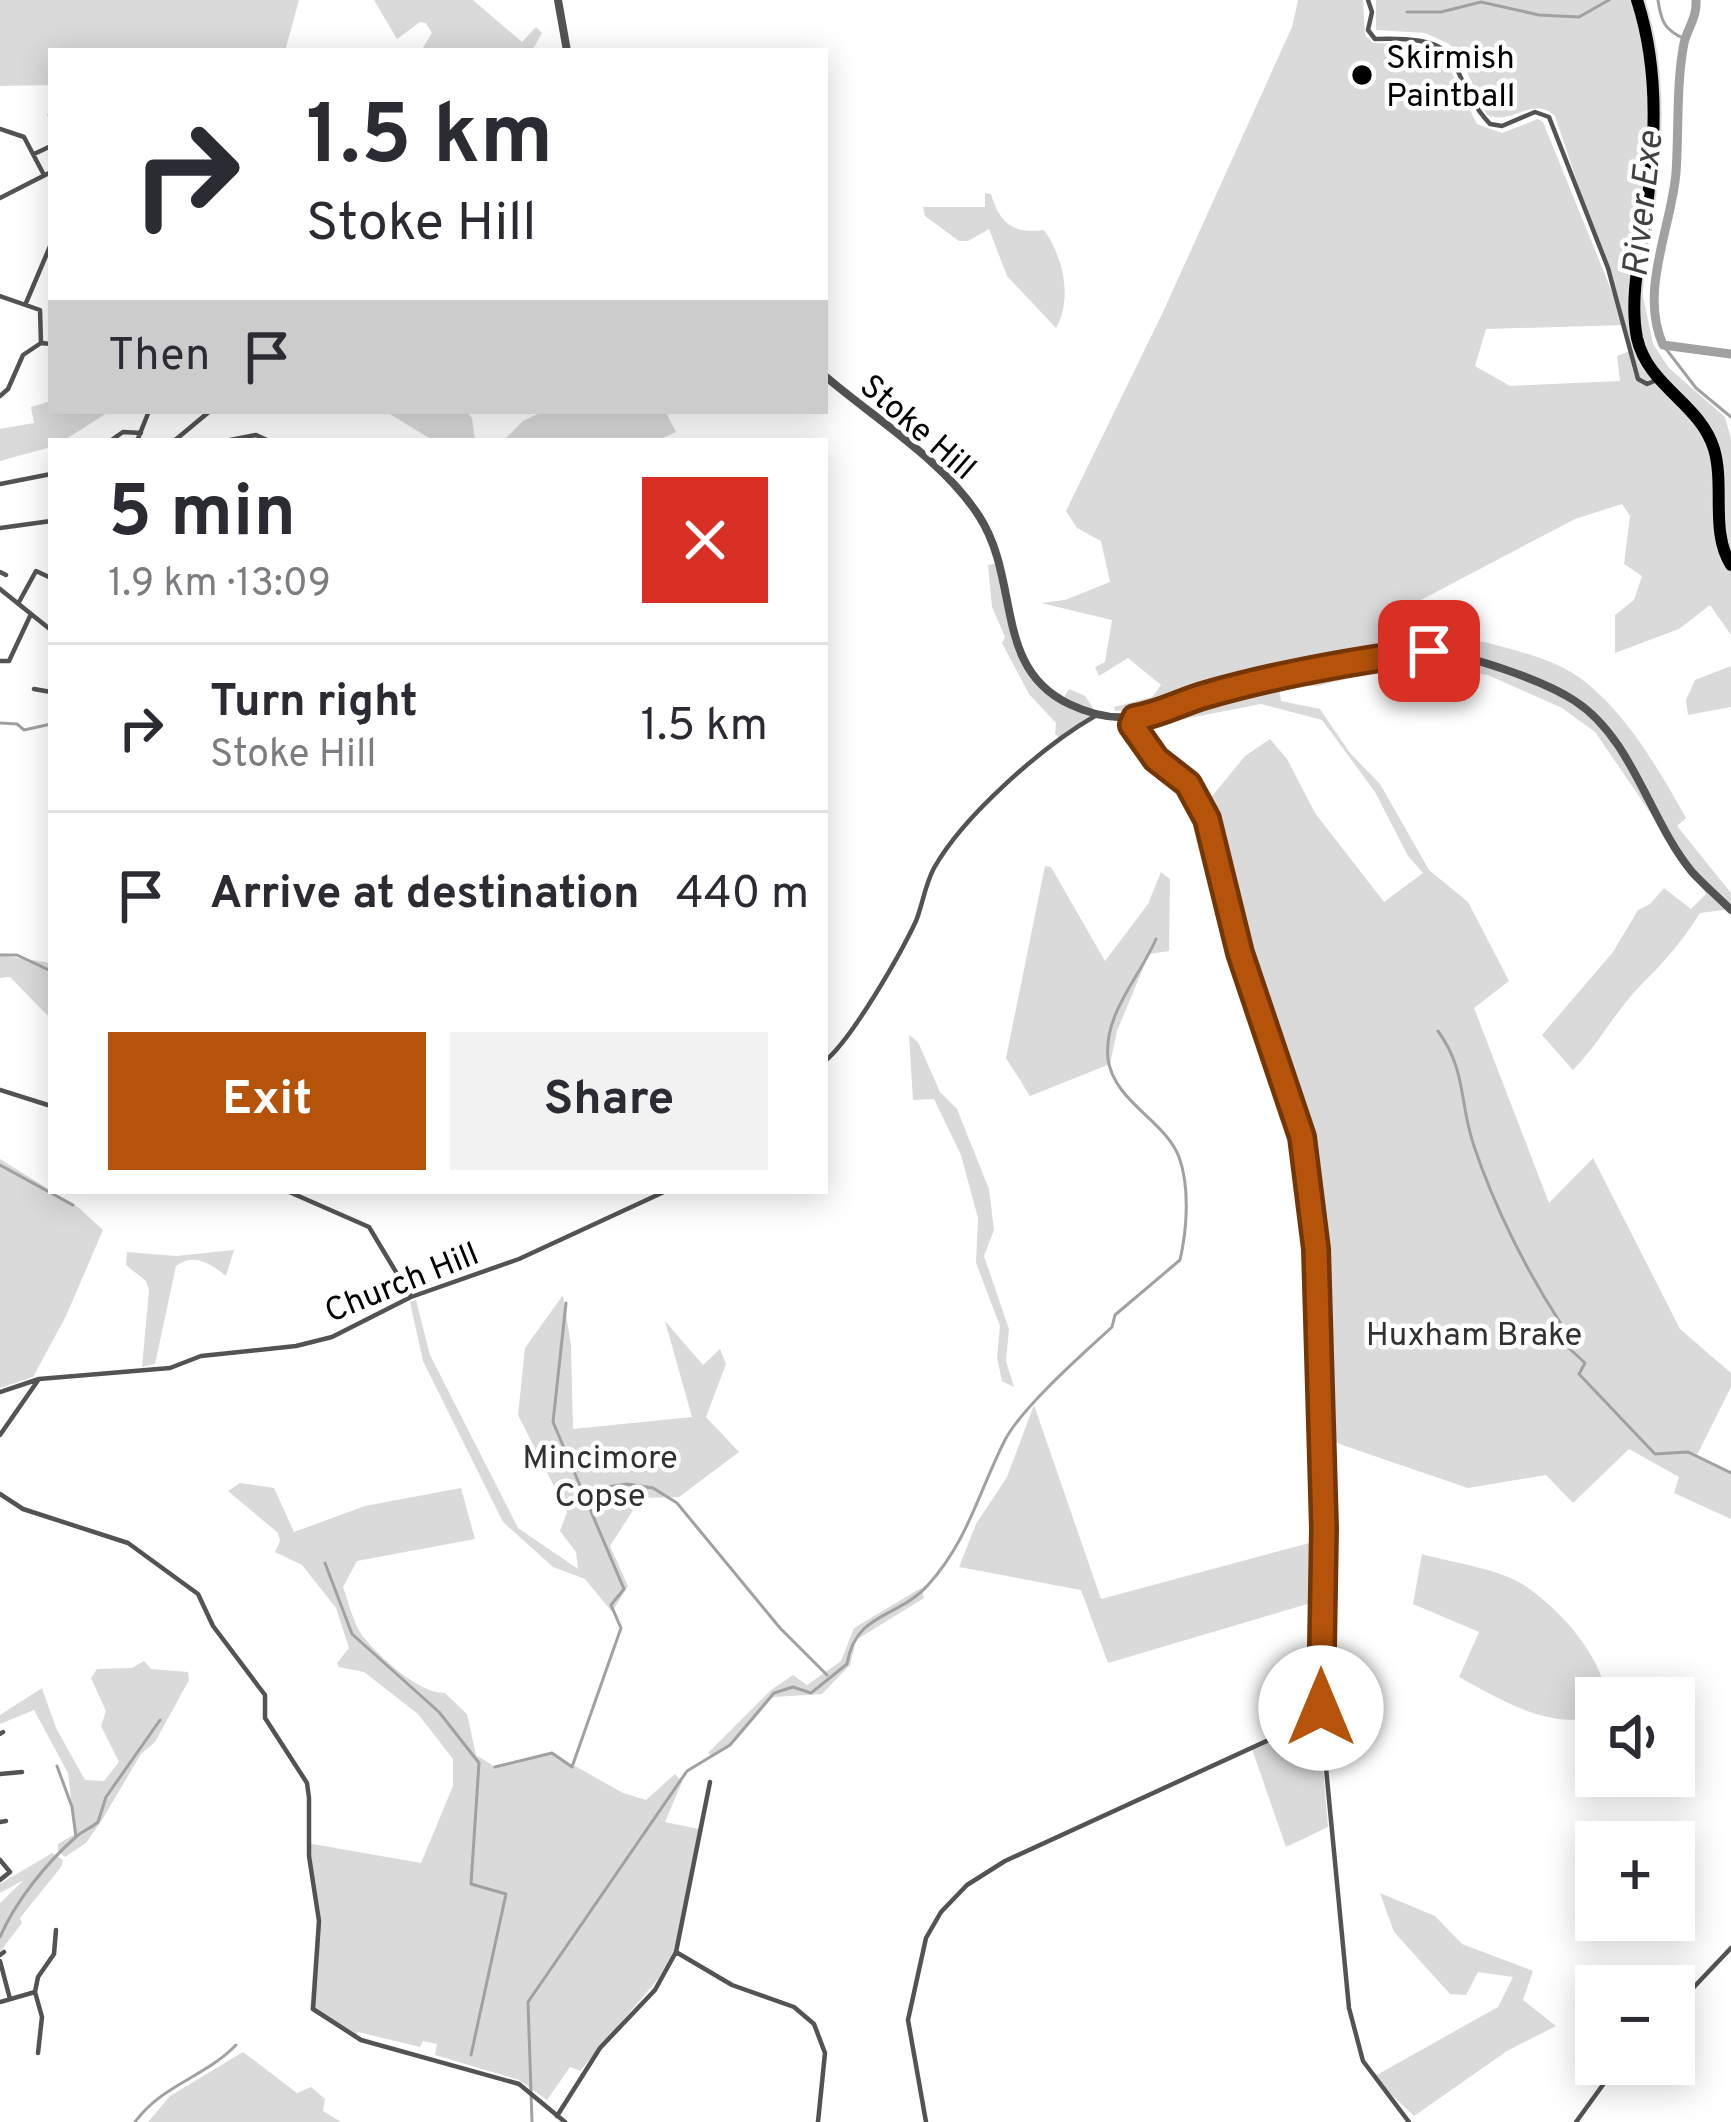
<!DOCTYPE html>
<html lang="en">
<head>
<meta charset="utf-8">
<style>
  :root { --surface:#fff; --page:#f2f2f3; --text:#2b2b33; --muted:#7c7c81; --line:#e1e1e2; --accent:#b45309 }
  body { margin:0; font-family:Overpass,sans-serif; background:var(--page); color:var(--text); height:100vh; display:flex; flex-direction:column; font-size:45px; white-space:nowrap }
  * { box-sizing:border-box; margin:0 }
  p { font-size:39px; color:var(--muted) }
  .icon { flex:none; width:66px; height:66px; fill:none; stroke:currentColor; stroke-width:2; stroke-linecap:round; stroke-linejoin:round }
  .map { position:relative; flex:1; overflow:hidden }
  .sheet { position:absolute; left:48px; top:438px; width:780px; height:756px; display:flex; flex-direction:column; background:var(--surface); border-radius:0px; box-shadow:0 6px 30px #0003 }
  .sheet>* { flex:none }
  .guide { position:absolute; left:48px; top:48px; width:780px; height:366px; border-radius:0px; box-shadow:0 6px 30px #0003; background:#fff; color:var(--text); overflow:hidden }
  .fabs { position:absolute; left:1575px; top:1677px; display:grid; gap:24px }
  .fabs a { display:grid; place-items:center; width:120px; height:120px; border-radius:0px; background:var(--surface); box-shadow:0 6px 30px #0003; font-size:60px }
  .pin { position:absolute; display:grid; place-items:center; width:102px; height:102px; color:#fff; margin:-51px; border-radius:24px; box-shadow:0 6px 18px #0006 }
  .me { position:absolute; width:132px; margin:-66px; rotate:0deg; stroke-linejoin:round; filter:drop-shadow(0 0 9px #0008) }
  .turn { display:flex; align-items:center; gap:42px; height:252px; padding:0 60px; font-size:54px }
  .turn .icon { width:156px; height:156px; stroke-width:2.5 }
  .turn b { display:block; font-size:84px; line-height:102px }
  .then { display:flex; align-items:center; height:114px; padding:0 60px; background:#0003; gap:24px; font-size:45px }
  .round { display:grid; place-items:center; flex:none; width:126px; height:126px; border-radius:0px; background:var(--page) }
  .summary { display:flex; align-items:center; justify-content:space-between; height:204px; padding:0 60px }
  h1 { font-size:72px; font-weight:700; line-height:90px }
  .cta { display:flex; gap:24px; margin-top:auto; padding:24px 60px }
  .cta a { flex:1; height:138px; border-radius:0px; background:var(--accent); color:#fff; font-size:48px; font-weight:700; line-height:138px; text-align:center }
  .cta a+a { background:var(--page); color:var(--text) }
  ul { padding:0; list-style:none }
  li { display:flex; align-items:center; gap:36px; height:168px; padding:0 60px; border-top:3px solid var(--line) }
  li div { flex:1 }
  li b { display:block; font-size:45px }
  li em { font-style:normal }
  .map>svg:first-child { display:block }
  .green { fill:#dadada; fill-rule:evenodd }
  .lines { fill:none; stroke-linecap:round; stroke-linejoin:round }
  .stream { stroke:#a1a1a1; stroke-width:3 }
  .river { stroke:#a1a1a1; stroke-width:9 }
  .primary-casing { stroke:#dbdbdb; stroke-width:16 }
  .minor { stroke:#535353; stroke-width:4.5 }
  .tertiary { stroke:#535353; stroke-width:8 }
  .primary { stroke:#000; stroke-width:12 }
  .route-casing { stroke:#753606; stroke-width:30 }
  .route { stroke:#b45309; stroke-width:21 }
  .poi-dot { fill:#000; stroke:#fff; stroke-width:4.5 }
  .labels { text-anchor:middle; stroke-width:9; stroke-linejoin:round; paint-order:stroke }
  .poi-label { font-size:33px; fill:#000; stroke:#fff; text-anchor:start }
  .street-label { font-size:33px; fill:#000; stroke:#fff }
  .park-label { font-size:33px; fill:#313131; stroke:#fff }
  .water-label { font-size:36px; font-style:italic; fill:#424242; stroke:#fff }
</style>
</head>
<body>
<div class="map">
<svg width="1731" height="2122" viewBox="0 0 1731 2122">
  <rect width="100%" height="100%" fill="#fff"/>
  <!-- green -->
  <path class="green" d="M0 0H299L285 51H51V85L0 86Z
    M374 0H473L522 42 536 27 542 33 532 51H421L432 33 426 23 420 22 397 39Z
    M1298 0H1363L1365 35 1373 43 1411 44 1442 53 1477 124 1502 133 1538 119 1543 122 1623 319 1555 116C1533 95 1512 126 1487 115L1458 53 1449 44 1425 33 1376 30V0H1637L1654 118 1637 268 1653 344 1669 368 1725 417 1731 439V635L1710 605 1679 629 1615 653V615L1634 600 1642 576 1624 564 1630 516 1622 504 1575 519 1419 601 1436 632C1475 640 1537 652 1571 672 1621 703 1658 768 1686 818L1677 826 1731 893V909L1700 913C1682 942 1663 963 1639 987 1615 1012 1598 1045 1573 1070L1542 1035 1613 952 1638 910 1650 904 1664 888 1691 909 1706 894 1595 732 1562 708 1488 675 1410 663 1318 686H1279L1281 701 1320 709 1350 753 1380 784 1429 870 1468 902 1509 981 1474 1008 1549 1203 1593 1158 1680 1329 1731 1373V1387L1697 1455 1731 1472V1519L1674 1493 1679 1477 1629 1449 1573 1503 1546 1475 1468 1488 1342 1445 1319 1433 1316 1233 1324 1223 1314 1217C1305 1133 1267 1060 1245 980 1228 923 1223 867 1199 812L1245 756 1270 739 1287 759 1315 813 1384 902 1423 873 1408 856 1375 792 1322 720 1261 704 1174 721 1160 709 1115 711 1114 707 1152 697 1161 685 1128 658 1099 676 1095 667 1105 662 1112 620 1041 603 1065 600 1110 582 1101 541 1077 528 1066 511 1163 312 1292 27ZM1625 325 1635 349 1617 356 1620 381 1510 386 1475 366 1486 329Z
    M985 193 991 194C1000 224 1013 234 1044 230 1063 256 1073 299 1056 328L1007 276 989 229 968 241H959L925 216 923 207H985Z
    M51 401V411H110L63 441H51V447L0 461V429L34 423 31 407Z
    M385 411H466L472 418 475 441H434Z
    M544 411H665L676 432 656 441H503L523 421Z
    M998 563C1007 617 1011 670 1060 703L1069 689 1085 696 1093 708 1088 712 1092 719 1062 740 1055 734 1056 723 1029 694 1002 643 1005 637 992 607 988 565Z
    M1731 666V707L1688 715 1686 700 1695 680Z
    M1045 866 1051 867 1105 961 1148 904 1161 872 1170 879 1169 951 1149 954 1117 1031 1110 1064 1030 1096 1006 1058Z
    M0 955 51 963V1019L10 977 0 978Z
    M909 1035 918 1042 940 1092 957 1109 989 1189 994 1230 984 1256 1009 1329 1006 1361 1014 1387 1002 1381 997 1358 1000 1326 976 1263 978 1218 961 1155 934 1099 913 1100Z
    M0 1159 79 1208 103 1230 66 1316 33 1377 0 1388Z
    M234 1250 226 1276C211 1264 194 1252 176 1266L155 1364 142 1367 149 1290 146 1281 126 1265 127 1252 176 1256Z
    M563 1295 571 1345 573 1429 692 1417 665 1321 703 1365 720 1349 726 1364 706 1417 739 1452 679 1497 641 1498 610 1546 628 1586 612 1612 585 1579 553 1567 503 1522 423 1361 410 1302 416 1300 430 1355 518 1528 578 1569 576 1552 560 1531 567 1512 518 1415 525 1348Z
    M1034 1405 1101 1599 1317 1541 1321 1600 1108 1663 1081 1590 959 1567 976 1524 1007 1477Z
    M240 1483 274 1488 294 1532 365 1506 461 1488 475 1539 357 1561 343 1587C349 1603 354 1627 366 1640 381 1658 420 1694 445 1693L467 1714 476 1755 495 1767 552 1753 623 1793 646 1800 675 1774 682 1782 665 1822 699 1829 674 1951 658 1979 580 2071 570 2067 547 2100 519 2080 435 2055 437 2044 423 2041 420 2047 358 2032 354 2038 310 2010 317 1920 307 1843 421 1863 453 1786V1759L418 1714 364 1672 339 1667 337 1663 349 1648 336 1608 302 1565 275 1552 280 1541 278 1533 228 1491Z
    M1422 1554C1453 1563 1497 1568 1524 1585 1563 1612 1598 1652 1608 1698H1596V1717C1548 1729 1501 1700 1459 1677L1479 1632 1413 1604Z
    M921 1588 924 1598 856 1640 850 1665 822 1694 773 1697 731 1746 713 1757 708 1753 771 1690 793 1675 807 1685 841 1661 854 1628Z
    M144 1661 151 1669 188 1672 189 1680 155 1742 141 1754 102 1820 86 1843 65 1857 58 1851V1844L75 1834 68 1773 34 1710 0 1724V1715L42 1688 56 1728 85 1780 104 1781 119 1762 101 1726 106 1711 91 1678 97 1669 132 1668Z
    M1319 1722 1328 1827 1286 1847 1252 1749Z
    M52 1853 63 1860 61 1867 20 1918 22 1923 0 1952V1903L24 1880 0 1893V1884Z
    M1380 1893 1435 1916 1462 1944 1533 1971 1523 2000 1556 2026 1507 2051 1414 2116 1373 2077 1498 2007 1513 1977 1478 1972 1466 1995 1450 1994 1394 1932Z
    M243 2052 297 2093 311 2087 325 2099 323 2111 341 2122H148L170 2096Z"/>
  <g class="lines">
    <!-- stream -->
    <path class="stream" d="M1658 0C1661 21 1664 30 1685 39
      M1407 12H1441L1481 2 1539 15 1579 17 1609 0
      M1663 345 1696 388 1731 417
      M0 723 17 724 24 730 51 724
      M0 955H17L51 971
      M1438 1031C1467 1071 1459 1103 1474 1146 1494 1206 1526 1270 1561 1324L1558 1338 1585 1363 1579 1374 1655 1454 1688 1452 1731 1473
      M0 1165 73 1205
      M580 1491 627 1484 653 1488 677 1503 780 1628 827 1675
      M325 1563 352 1634 439 1712 479 1763 471 1884 506 1894 471 2055
      M57 1766 72 1807 76 1837
      M495 1767 552 1753 572 1767 621 1628 611 1605 624 1589 553 1422 566 1303
      M0 1937C15 1902 47 1862 76 1837 82 1831 90 1829 98 1822L106 1797 160 1720
      M135 2122C163 2084 204 2078 236 2045
      M532 2122 528 2002 687 1771 730 1745 774 1693 793 1687 811 1693 847 1664C856 1611 898 1619 928 1585 968 1541 979 1491 1005 1440 1022 1407 1084 1353 1112 1327L1115 1315 1180 1260C1187 1230 1190 1187 1179 1157 1165 1120 1114 1102 1108 1059 1103 1014 1140 977 1156 939"/>
    <!-- river -->
    <path class="river" d="M1696 0C1697 18 1688 27 1684 43 1676 85 1679 130 1676 173 1671 229 1639 291 1663 345L1731 354"/>
    <defs>
      <path id="primary" d="M1637 0C1661 74 1655 151 1644 228 1638 263 1630 302 1637 338 1648 387 1700 403 1714 449 1725 486 1710 532 1731 565"/>
    </defs>
    <!-- primary casing -->
    <use href="#primary" class="primary-casing"/>
    <!-- minor -->
    <path class="minor" d="M1368 0 1372 12 1368 30 1375 39C1477 35 1439 68 1490 124L1502 126 1535 112 1549 117 1608 268 1638 379 1647 384 1657 380
      M50 115 51 119
      M0 129 24 137 44 175
      M34 154 51 146
      M0 198 51 172
      M0 296 40 310 41 343
      M26 303 51 244
      M0 396 8 389 23 355 41 343 51 344
      M110 441 123 432 141 433
      M137 441 149 411
      M174 441 210 411
      M225 441 256 435 269 441
      M0 484 51 474
      M0 528 51 521
      M0 572 6 575
      M0 589 51 630
      M19 602 36 571 51 578
      M0 661H9L31 614
      M34 689 51 692
      M1124 718 1156 759 1188 784 1207 819 1240 953 1302 1137 1316 1249 1324 1528 1321 1716 1349 2008 1363 2061 1409 2122
      M825 1061C852 1039 900 955 916 921 923 903 925 885 934 868 964 815 1043 746 1095 716
      M0 1090 51 1106
      M287 1191 369 1227 411 1297
      M0 1392 39 1379 170 1368 201 1356 296 1346 332 1337 411 1297 519 1259 666 1191
      M0 1435 39 1379
      M0 1494 23 1509 128 1543 198 1594 213 1626 265 1695V1718L307 1783 309 1798V1856L319 1921 313 2009 361 2040 519 2084 565 2122
      M0 1734 3 1732
      M0 1774 22 1772
      M0 1822 6 1821
      M0 1860 10 1872 0 1880
      M676 1952 732 1985 794 2007 814 2024 825 2053 818 2122
      M0 1955 4 1952
      M0 1961 10 1999
      M0 2002 35 1992
      M1674 2008 1731 1948
      M38 2053 42 2017 35 1992 38 1977 54 1954 56 1930
      M557 2116 600 2048 655 1990 676 1952 710 1782
      M926 2122 908 2020 926 1938 941 1912 967 1885 1005 1861 1321 1716
      M1576 2122 1618 2064"/>
    <!-- tertiary -->
    <path class="tertiary" d="M558 0 567 51
      M825 376C875 419 943 460 979 516 1021 581 993 668 1069 704 1128 732 1152 709 1207 695 1265 679 1325 665 1384 657 1398 655 1415 650 1429 651 1467 654 1543 680 1575 701 1633 739 1649 820 1692 872 1704 885 1718 897 1731 910"/>
    <!-- primary -->
    <use href="#primary" class="primary"/>
  </g>
  <g class="lines">
    <defs>
      <path id="route" d="M1321 1708 1324 1528 1316 1249 1302 1137 1240 953 1207 819 1188 784 1156 759 1132 725 1135 718C1161 714 1181 702 1206 695 1279 674 1353 661 1429 651"/>
    </defs>
    <!-- route casing -->
    <use href="#route" class="route-casing"/>
    <!-- route -->
    <use href="#route" class="route"/>
  </g>
  <!-- markers -->
  <circle class="poi-dot" cx="1362" cy="75" r="12"/>
  <g class="labels">
    <!-- poi labels -->
    <g class="poi-label">
      <text x="1386" y="68">Skirmish<tspan x="1386" dy="38">Paintball</tspan></text>
    </g>
    <!-- street labels -->
    <g class="street-label">
      <text transform="translate(919 426) rotate(41)" y="12">Stoke Hill</text>
      <text transform="translate(401 1281) rotate(-22)" y="12">Church Hill</text>
    </g>
    <!-- park labels -->
    <g class="park-label">
      <text x="1474" y="1345">Huxham Brake</text>
      <text x="600" y="1468">Mincimore<tspan x="600" dy="38">Copse</tspan></text>
    </g>
    <!-- water labels -->
    <g class="water-label">
      <text transform="translate(1641 204) rotate(-84)" y="13">River Exe</text>
    </g>
  </g>
</svg>
<div class="fabs">
<a><svg class="icon" aria-label="sound" viewBox="0 0 24 24"><path d="M4 9h4l5-4v14l-5-4H4zM17 9q2 3 0 6"/></svg></a>
<a>+</a>
<a>−</a>
</div>
<div class="pin" style="left:1429px;top:651px;background:#d93025"><svg class="icon" aria-label="arrive" viewBox="0 0 24 24"><path d="M6 21V4h12l-3 4 3 4H6"/></svg></div>
<svg class="me" style="left:1321px;top:1708px" viewBox="-20 -20 40 40"><circle r="19" fill="#fff"/><path d="M0-13L10 11 0 6-10 11z" fill="#b45309"/></svg>
<div class="guide">
<div class="turn"><svg class="icon" aria-label="right" viewBox="0 0 24 24"><path d="M7 20v-9h11M14 6l5 5-5 5"/></svg><div><b>1.5 km</b>Stoke Hill</div></div>
<div class="then">Then<svg class="icon" aria-label="arrive" viewBox="0 0 24 24"><path d="M6 21V4h12l-3 4 3 4H6"/></svg></div>
</div>
<section class="sheet">
<div class="summary"><div><h1>5 min</h1><p>1.9 km · 13:09</p></div><a class="round" style="background:#d93025;color:#fff"><svg class="icon" aria-label="close" viewBox="0 0 24 24"><path d="M6 6l12 12M18 6L6 18"/></svg></a></div>
<ul>
<li><svg class="icon" aria-label="right" viewBox="0 0 24 24"><path d="M7 20v-9h11M14 6l5 5-5 5"/></svg><div><b>Turn right</b><p>Stoke Hill</p></div><em>1.5 km</em></li>
<li><svg class="icon" aria-label="arrive" viewBox="0 0 24 24"><path d="M6 21V4h12l-3 4 3 4H6"/></svg><div><b>Arrive at destination</b></div><em>440 m</em></li>
</ul>
<div class="cta"><a>Exit</a><a>Share</a></div>
</section>
</div>
</body>
</html>
